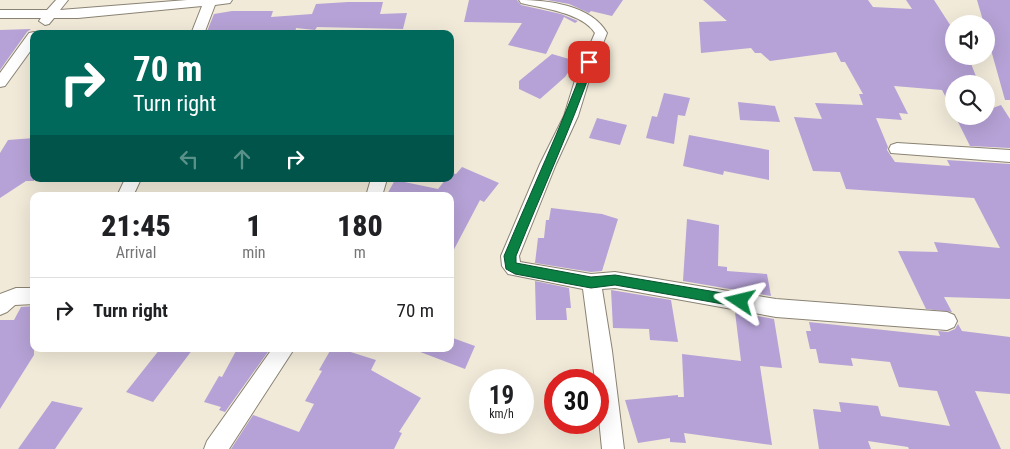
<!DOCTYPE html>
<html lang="en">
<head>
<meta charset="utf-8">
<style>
  :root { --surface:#fff; --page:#f6f6f6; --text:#202124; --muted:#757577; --line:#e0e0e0 }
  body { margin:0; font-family:"Roboto Condensed",sans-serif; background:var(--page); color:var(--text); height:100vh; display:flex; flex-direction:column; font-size:19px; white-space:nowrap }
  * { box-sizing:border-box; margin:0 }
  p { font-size:16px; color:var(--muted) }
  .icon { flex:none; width:28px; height:28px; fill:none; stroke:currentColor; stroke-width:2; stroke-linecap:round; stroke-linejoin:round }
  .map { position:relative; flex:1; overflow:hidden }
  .sheet { position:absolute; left:30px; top:192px; width:424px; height:160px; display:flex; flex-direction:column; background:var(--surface); border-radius:10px; box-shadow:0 5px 20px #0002 }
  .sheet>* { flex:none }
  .top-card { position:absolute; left:30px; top:30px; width:424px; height:152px; border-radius:10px; box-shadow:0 5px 20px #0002; background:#00695c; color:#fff; overflow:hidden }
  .tools { position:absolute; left:945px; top:15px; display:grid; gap:10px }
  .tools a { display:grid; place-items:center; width:50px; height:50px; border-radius:50%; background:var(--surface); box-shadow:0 5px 20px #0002; font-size:25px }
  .speed { position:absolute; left:469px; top:369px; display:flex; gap:10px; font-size:25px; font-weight:700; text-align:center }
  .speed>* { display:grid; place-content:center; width:65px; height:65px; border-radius:50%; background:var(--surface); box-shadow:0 5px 20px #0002; line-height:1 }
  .speed small { font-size:12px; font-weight:400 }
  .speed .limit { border:8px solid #d22; background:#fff; color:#111 }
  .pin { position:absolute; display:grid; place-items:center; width:42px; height:42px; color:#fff; margin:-21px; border-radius:10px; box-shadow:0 2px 8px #0006 }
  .me { position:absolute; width:55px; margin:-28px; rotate:280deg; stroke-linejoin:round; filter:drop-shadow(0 0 4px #0008) }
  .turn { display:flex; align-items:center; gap:18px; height:105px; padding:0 20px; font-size:22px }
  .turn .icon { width:65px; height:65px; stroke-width:2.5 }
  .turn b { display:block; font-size:35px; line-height:42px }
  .lanes { display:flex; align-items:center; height:48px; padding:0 20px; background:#0003; justify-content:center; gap:25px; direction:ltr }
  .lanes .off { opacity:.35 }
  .eta { display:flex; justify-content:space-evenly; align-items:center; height:85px; text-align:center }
  .eta b { font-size:30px; font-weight:800; line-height:35px }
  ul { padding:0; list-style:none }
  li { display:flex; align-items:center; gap:15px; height:65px; padding:0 20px; border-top:1px solid var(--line) }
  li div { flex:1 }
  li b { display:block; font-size:19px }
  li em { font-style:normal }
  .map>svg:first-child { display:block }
  .building { fill:#b6a2d6 }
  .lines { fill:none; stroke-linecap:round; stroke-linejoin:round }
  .street-casing { stroke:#8a8374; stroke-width:2 }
  .street { fill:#fff; fill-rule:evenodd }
  .route { fill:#0b8043; stroke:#07532c }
</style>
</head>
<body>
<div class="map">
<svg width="1010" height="449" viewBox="0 0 1010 449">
  <rect width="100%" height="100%" fill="#f1ead9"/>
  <!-- building -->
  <path class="building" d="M469 0H517L521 5 561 14 578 21 575 23 564 17 546 54 508 45 522 23 464 22Z
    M547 0H623L612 16 591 11 589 13 569 4Z
    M703 0H868L873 7 912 9 906 0H934L954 31V56H968L979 84H954V113L942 90 894 86 908 114 899 113 902 120 876 118 888 147 887 150 895 162 950 166 947 160 1010 164V299L944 297 952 312 926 309 898 251 938 252 934 242 1000 248 974 198 846 189 840 172 813 171 794 117 822 119 815 103 863 105 859 94H863L845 62H841L836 52 770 61 761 53H755L751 48 701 53 699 22 727 21Z
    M977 0H1010V100H1005L986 32V24H984Z
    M348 2H383L380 14 407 13 403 29 317 27 315 30 296 28 295 34H206L214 14 232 11H273L271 17 312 14 316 4Z
    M31 29 27 32 0 70V30Z
    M552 54 576 61 565 77 540 99 519 89V81Z
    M664 93 690 98 685 116 678 115 674 144 646 138 652 116 657 117Z
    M986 101 990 109 1001 105 1010 119V148L970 146 955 116H986Z
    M738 102 775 106 780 122 740 120Z
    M597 118 627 125 620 145 589 138Z
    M689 135 769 150V180L724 171 723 175 683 166Z
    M34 138V181H26L0 198V153L8 140Z
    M462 167 499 183 484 202 480 200 450 257V196H386L395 180 438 189 446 179H450L452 173 456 174Z
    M551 208 602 214 618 219 602 271 591 272 535 263 538 238H544L546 220H549Z
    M687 219 719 225 718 266 727 267V271L767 274 771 296 683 281Z
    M535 281 569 288 571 308H566L567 320H536Z
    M611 290 671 300 678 342 650 340 649 329 613 328Z
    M34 306V355L0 409V320H14L21 307Z
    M735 312 774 319 782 368 760 366 772 445 684 433 686 443 670 442V438L638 443 625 400 678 395V397H684L682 354 741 361Z
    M809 322 940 336 938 331 948 332 955 329 958 324 962 331 1010 337V394L975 391 1001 449H909L908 447 868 441 871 449H819L813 409 841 412 839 402 878 406 881 416 950 426 937 391 899 387 890 362 851 358 853 366 819 363 816 349H810L806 331H811Z
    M450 337 475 346 465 369 415 350V349H450Z
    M160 349H193L153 402 126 392Z
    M237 349H270L225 412 219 410 221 407 204 402 219 376 222 377Z
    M331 349H341L376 360 371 370 421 398 399 432 402 433 394 449H231L253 415 299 432 314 404 305 401 322 371 319 370Z
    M52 401 83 408 55 449H18Z"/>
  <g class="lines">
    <defs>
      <path id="street" d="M56 0H68L60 10 187 0H232L230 3 215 5 204 34H191L202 6 78 18H54L49 24 45 25 39 21 41 18H0V10H47Z
        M519 0C548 0 591 5 607 33L590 77 578 116 556 164 519 256 520 262 591 274 615 272 776 299 947 312 954 315 957 321 954 327 947 330 776 317 615 288 602 289 612 351 624 449H602L598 409V380H595L583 289 508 274 502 266 501 256 540 164 564 116 576 77 595 33C583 13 542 8 521 3Z
        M34 32 39 34H34V46L5 86 0 87V73L29 33Z
        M897 143 1010 150V162L891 153 889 149 891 145Z
        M125 179H141L133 196H117Z
        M371 179H387L382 196H366Z
        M16 288H34V304L15 305 7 312 0 315V294Z
        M272 349H294L229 449H204L207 441Z"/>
    </defs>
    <!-- street casing -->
    <use href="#street" class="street-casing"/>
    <!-- street -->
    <use href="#street" class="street"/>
  </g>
  <!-- route -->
  <path class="route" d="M589 59 594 62C571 128 542 191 516 256V263L591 277 615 275 740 296 745 297 747 301 745 305 740 307 615 285 591 288 515 274 506 269 504 256C531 191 561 128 585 62Z"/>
</svg>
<div class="tools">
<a><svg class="icon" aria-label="sound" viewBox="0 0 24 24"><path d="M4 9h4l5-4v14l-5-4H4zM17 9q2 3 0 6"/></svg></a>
<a><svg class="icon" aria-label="search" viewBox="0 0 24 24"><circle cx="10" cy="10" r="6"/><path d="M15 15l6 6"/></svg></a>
</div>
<div class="speed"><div>19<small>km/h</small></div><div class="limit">30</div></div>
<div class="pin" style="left:589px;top:62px;background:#d93025"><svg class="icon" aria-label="arrive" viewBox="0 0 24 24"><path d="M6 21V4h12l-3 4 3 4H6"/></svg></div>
<svg class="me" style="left:740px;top:301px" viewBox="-20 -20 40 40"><path d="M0-17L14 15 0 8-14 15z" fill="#0b8043" stroke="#fff" stroke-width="4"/></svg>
<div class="top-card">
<div class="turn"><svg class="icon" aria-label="right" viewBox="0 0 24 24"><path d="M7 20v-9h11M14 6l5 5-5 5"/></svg><div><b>70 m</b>Turn right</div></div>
<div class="lanes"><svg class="icon off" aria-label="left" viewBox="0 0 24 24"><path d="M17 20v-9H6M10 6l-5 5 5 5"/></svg><svg class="icon off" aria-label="ahead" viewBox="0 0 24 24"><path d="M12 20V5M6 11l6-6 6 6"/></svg><svg class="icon" aria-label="right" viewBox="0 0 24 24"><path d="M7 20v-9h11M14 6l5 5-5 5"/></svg></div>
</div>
<section class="sheet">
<div class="eta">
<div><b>21:45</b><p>Arrival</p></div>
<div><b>1</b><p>min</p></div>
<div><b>180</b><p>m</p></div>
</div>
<ul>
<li><svg class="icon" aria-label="right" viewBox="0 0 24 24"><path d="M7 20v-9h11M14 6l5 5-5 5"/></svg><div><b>Turn right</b></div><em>70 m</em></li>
</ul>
</section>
</div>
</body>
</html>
